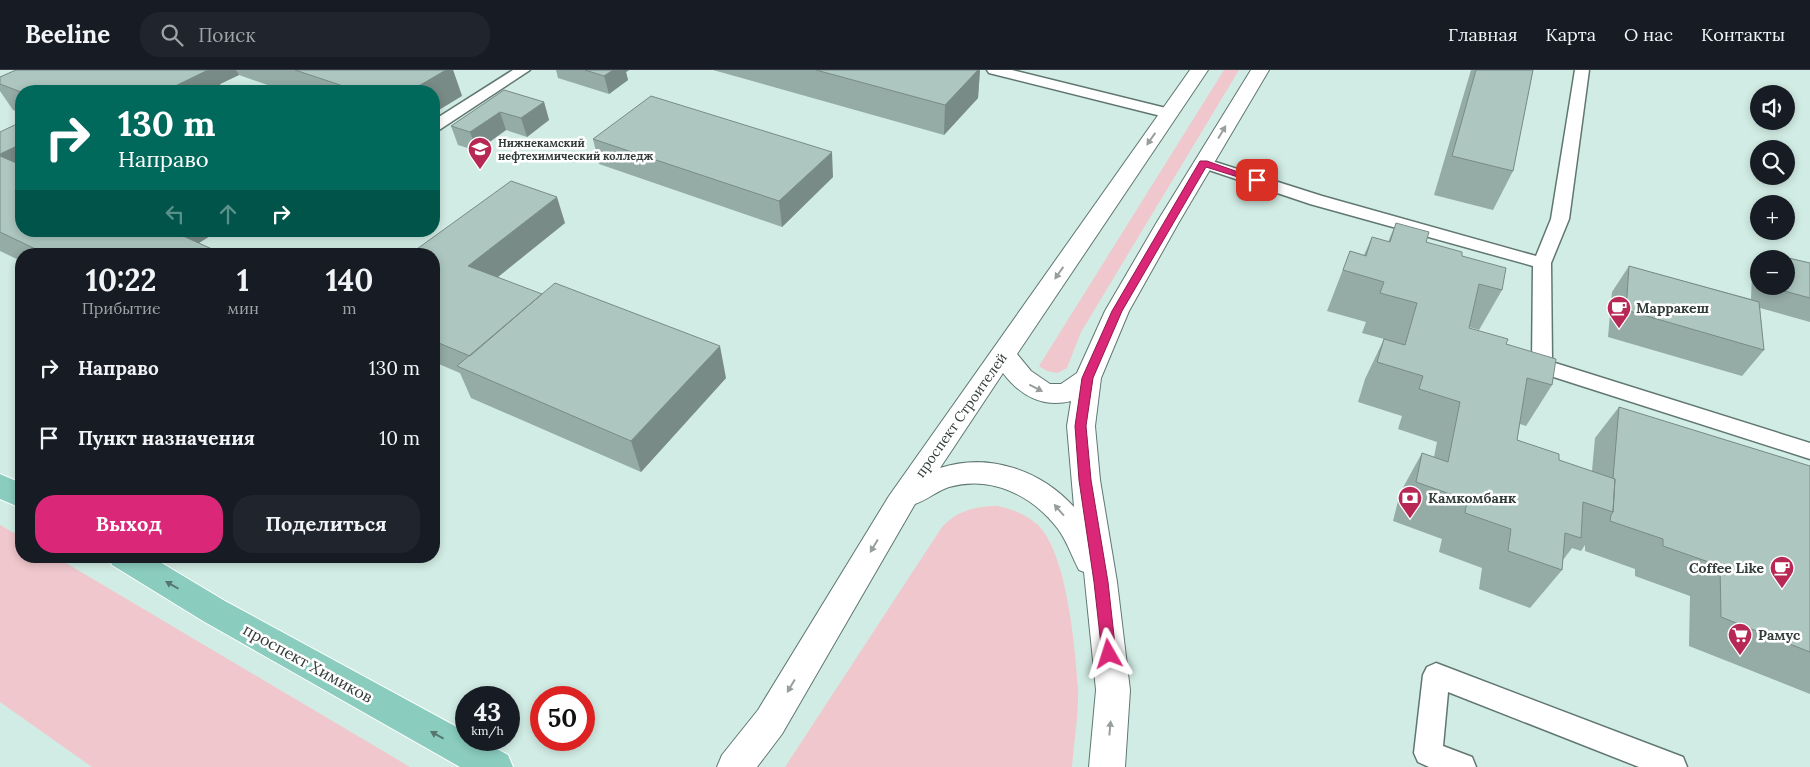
<!DOCTYPE html>
<html lang="ru">
<head>
<meta charset="utf-8">
<style>
  :root { --surface:#171b24; --page:#20242c; --text:#f1f3f6; --muted:#9ea1a6; --line:#363941; --accent:#db2777 }
  body { margin:0; font-family:Lora,serif; background:var(--page); color:var(--text); height:100vh; display:flex; flex-direction:column; font-size:19px; white-space:nowrap }
  * { box-sizing:border-box; margin:0 }
  p { font-size:16px; color:var(--muted) }
  .icon { flex:none; width:28px; height:28px; fill:none; stroke:currentColor; stroke-width:2; stroke-linecap:round; stroke-linejoin:round }
  .map { position:relative; flex:1; overflow:hidden }
  .drawer { position:absolute; left:15px; top:178px; width:425px; height:315px; display:flex; flex-direction:column; background:var(--surface); border-radius:20px; box-shadow:0 2px 8px #0003 }
  .drawer>* { flex:none }
  .guide { position:absolute; left:15px; top:15px; width:425px; height:152px; border-radius:20px; box-shadow:0 2px 8px #0003; background:#00695c; color:#fff; overflow:hidden }
  .controls { position:absolute; left:1750px; top:15px; display:grid; gap:10px }
  .controls a { display:grid; place-items:center; width:45px; height:45px; border-radius:50%; background:var(--surface); box-shadow:0 2px 8px #0003; font-size:25px }
  .speed { position:absolute; left:455px; top:616px; display:flex; gap:10px; font-size:25px; font-weight:700; text-align:center }
  .speed>* { display:grid; place-content:center; width:65px; height:65px; border-radius:50%; background:var(--surface); box-shadow:0 2px 8px #0003; line-height:1 }
  .speed small { font-size:12px; font-weight:400 }
  .speed .limit { border:8px solid #d22; background:#fff; color:#111 }
  .pin { position:absolute; display:grid; place-items:center; width:42px; height:42px; color:#fff; margin:-21px; border-radius:10px; box-shadow:0 2px 8px #0006 }
  .me { position:absolute; width:55px; margin:-28px; rotate:354deg; stroke-linejoin:round; filter:drop-shadow(0 0 4px #0008) }
  .turn { display:flex; align-items:center; gap:18px; height:105px; padding:0 20px; font-size:22px }
  .turn .icon { width:65px; height:65px; stroke-width:2.5 }
  .turn b { display:block; font-size:35px; line-height:42px }
  .lanes { display:flex; align-items:center; height:48px; padding:0 20px; background:#0003; justify-content:center; gap:25px; direction:ltr }
  .lanes .off { opacity:.35 }
  .eta { display:flex; justify-content:space-evenly; align-items:center; height:85px; text-align:center }
  .eta b { font-size:30px; font-weight:700; line-height:35px }
  .primary-button { display:flex; gap:10px; margin-top:auto; padding:10px 20px }
  .primary-button a { flex:1; height:58px; border-radius:20px; background:var(--accent); color:#fff; font-size:20px; font-weight:700; line-height:58px; text-align:center }
  .primary-button a+a { background:var(--page); color:var(--text) }
  ul { padding:0; list-style:none }
  li { display:flex; align-items:center; gap:15px; height:70px; padding:0 20px }
  li div { flex:1 }
  li b { display:block; font-size:19px }
  li em { font-style:normal }
  header { display:flex; align-items:center; gap:30px; box-sizing:border-box; height:70px; padding:0 25px; background:var(--surface); border-bottom:1px solid var(--line) }
  header strong { font-size:24px }
  nav { display:flex; gap:28px; margin-inline-start:auto; font-size:18px }
  .search { width:350px; height:45px; background:var(--page); display:flex; align-items:center; gap:12px; box-sizing:border-box; padding:0 18px; border-radius:20px; color:var(--muted); font-size:19px }
  .map>svg:first-child { display:block }
  .green { fill:#f0c7cd }
  .lines { fill:none; stroke-linecap:round; stroke-linejoin:round }
  .service-casing { stroke:#607771; stroke-width:3 }
  .secondary-casing { stroke:#607771; stroke-width:2 }
  .primary-casing { stroke:#fff; stroke-width:2 }
  .service { fill:#fff; fill-rule:evenodd }
  .secondary { fill:#fff; fill-rule:evenodd }
  .primary { fill:#8acdbf; fill-rule:evenodd }
  .wall { fill:#95aba5 }
  .shaded-wall { fill:#798b86 }
  .building { fill:#adc7c0; stroke:#798b86 }
  .oneway { fill:#989e9c }
  .oneway2 { fill:#55766f }
  .route { fill:#db2777; stroke:#8e194d }
  .labels { text-anchor:middle; stroke-width:5; stroke-linejoin:round; paint-order:stroke }
  .far-poi-label { font-size:11px; font-weight:bold; fill:#323c39; stroke:#fff; text-anchor:start }
  .poi-label { font-size:14px; font-weight:bold; fill:#323c39; stroke:#fff; text-anchor:start }
  .street-label { font-size:14px; fill:#323c39; stroke:#fff }
  .near-street-label { font-size:16px; fill:#323c39; stroke:#fff }
</style>
</head>
<body>
<header>
<strong>Beeline</strong>
<div class="search"><svg class="icon" aria-label="search" viewBox="0 0 24 24"><circle cx="10" cy="10" r="6"/><path d="M15 15l6 6"/></svg>Поиск</div>
<nav><a>Главная</a><a>Карта</a><a>О нас</a><a>Контакты</a></nav>
</header>
<div class="map">
<svg width="1810" height="697" viewBox="0 0 1810 697">
  <rect width="100%" height="100%" fill="#d1ece4"/>
  <!-- green -->
  <path class="green" d="M1224 0H1239L1081 262 1067 298 1058 303 1047 301 1039 296Z
    M997 436C1012 439 1026 444 1038 455 1067 484 1075 576 1078 617 1079 643 1074 671 1072 697H785L942 457C957 441 975 436 997 436Z
    M0 455 21 467V486H54L410 697H92L0 632Z"/>
  <g class="lines">
    <defs>
      <path id="service" d="M513 0H530L439 60 434 62V50Z
        M987 0H1012L1174 40 1177 43 1174 46 1169 48 989 3Z
        M1575 0H1589L1569 149 1551 193 1552 292 1810 373V389L1535 301 1532 296 1533 196 1310 134 1197 96 1195 93 1197 90H1209L1322 126 1536 186 1551 149Z
        M1436 593 1683 687 1687 697H1639L1448 622 1443 676 1472 687 1476 697H1429L1418 692 1414 683 1423 605 1427 597Z"/>
      <path id="secondary" d="M1190 0H1208L1017 284 1031 301 1050 314H1061L1077 303 1105 241 1157 152 1251 0H1269L1179 152 1129 241 1101 308 1095 356 1100 410 1117 512 1130 620 1125 697H1089L1096 620 1084 502 1079 500C1072 487 1067 471 1058 459 1032 425 991 405 949 417 937 421 927 430 915 434L782 664 757 697H717L722 685 758 640 889 426ZM1003 303C1020 326 1044 338 1071 331L1067 356 1074 437C1041 400 988 382 940 398Z"/>
      <path id="primary" d="M0 404 21 413V438L0 429Z
        M108 486H150L225 531 466 662V670H481L508 685 513 697H460L203 551 112 495Z"/>
    </defs>
    <!-- service casing -->
    <use href="#service" class="service-casing"/>
    <!-- secondary casing -->
    <use href="#secondary" class="secondary-casing"/>
    <!-- primary casing -->
    <use href="#primary" class="primary-casing"/>
    <!-- service -->
    <use href="#service" class="service"/>
    <!-- secondary -->
    <use href="#secondary" class="secondary"/>
    <!-- primary -->
    <use href="#primary" class="primary"/>
  </g>
  <!-- wall -->
  <path class="wall" d="M16 0H453L462 26 434 21H285L239 5 220 14 21 21V43L13 40 0 21V7Z
    M556 0H629L626 2 628 10 609 24 558 8Z
    M713 0H980L978 28 944 65Z
    M1471 0H1533L1513 101 1493 140 1434 125Z
    M504 20 544 32 549 50 527 67 506 60 477 81 458 75 451 56Z
    M0 62 21 161H218L199 173 223 184H21V191L0 181Z
    M593 69 833 107 782 157 599 94Z
    M565 153 498 207 726 308 641 402 471 328 460 303 434 292V184Z
    M1396 153 1426 172 1462 186 1502 220 1479 260 1469 257V258L1506 274 1552 315 1526 356 1520 354 1517 370 1559 390 1592 401 1595 368 1619 337 1810 396V624L1689 576 1690 526 1635 506V499L1585 481V475L1581 481 1572 478 1563 490 1562 500 1530 538 1479 519 1482 498 1439 482 1442 469 1393 451 1400 423 1422 383 1434 387 1437 372 1398 359 1402 346 1358 332 1365 309 1384 269 1362 263 1366 252 1327 241 1350 181 1364 185 1372 167 1388 172Z
    M1767 183 1810 193V252L1760 238 1764 280 1742 306 1608 267 1612 222 1629 196 1751 229 1752 202 1759 193V216H1786V189H1762Z"/>
  <!-- shaded-wall -->
  <path class="shaded-wall" d="M197 0H236L239 5 220 14 224 21H165Z
    M446 0H453L462 26 434 43V21H410Z
    M613 0H629L626 2 628 10 609 24 604 6Z
    M978 0H980L978 28 944 65 945 35Z
    M544 32 549 50 527 67 521 48Z
    M500 42 506 60 477 81 470 62Z
    M21 74V116L0 88V84Z
    M832 82 833 107 782 157 779 131Z
    M557 127 565 153 479 222 468 196Z
    M161 161H218L181 184Z
    M720 276 726 308 641 402 631 371Z"/>
  <!-- building -->
  <path class="building" d="M16 0H208L165 21H21V22L0 14V7Z
    M295 0H446L410 21H358Z
    M585 0H613L604 6Z
    M816 0H978L945 35Z
    M1476 0H1533L1513 101 1452 86Z
    M504 20 544 32 521 48 500 42 470 62 451 56Z
    M651 26 832 82 779 131 593 69Z
    M21 52V74L0 84V62Z
    M0 86 21 95V161H172L223 184H46L0 162Z
    M511 111 557 127 468 196 542 224 470 286 434 271V184H410Z
    M1396 153 1429 162 1426 172 1462 182V186L1506 198 1502 220 1479 214 1469 258 1508 269 1506 274 1556 289 1552 315 1527 308 1517 370 1559 384V390L1615 409 1613 442 1583 432 1581 468 1565 463 1562 500 1508 481 1511 459 1465 443 1467 430 1416 412 1422 383 1448 392 1460 332 1419 319 1423 306 1377 292 1384 269 1405 275 1417 233 1380 223 1384 212 1343 200 1350 181 1366 186 1372 167 1390 172Z
    M1767 183 1810 193V228L1766 216H1786V189H1766Z
    M1629 196 1759 232 1764 280 1626 240Z
    M555 213 720 276 631 371 457 296Z
    M1619 337 1810 396V582L1721 547 1720 496 1663 476V469L1610 451 1611 445 1613 442 1615 409 1613 408Z"/>
  <!-- one-way arrows -->
  <defs><path id="oneway-solid" d="M-6-.8H1V-3.2L6.5 0L1 3.2V.8H-6Z" transform="scale(1.25)"/></defs>
  <g class="oneway">
    <use href="#oneway-solid" transform="translate(1222 62) rotate(-59)"/>
    <use href="#oneway-solid" transform="translate(1151 69) rotate(125)"/>
    <use href="#oneway-solid" transform="translate(1059 203) rotate(125)"/>
    <use href="#oneway-solid" transform="translate(1036 318) rotate(27)"/>
    <use href="#oneway-solid" transform="translate(1059 440) rotate(-131)"/>
    <use href="#oneway-solid" transform="translate(874 476) rotate(121)"/>
    <use href="#oneway-solid" transform="translate(791 616) rotate(121)"/>
    <use href="#oneway-solid" transform="translate(1110 658) rotate(-85)"/>
  </g>
  <g class="oneway2">
    <use href="#oneway-solid" transform="translate(172 515) rotate(-150)"/>
    <use href="#oneway-solid" transform="translate(437 665) rotate(-151)"/>
  </g>
  <!-- route -->
  <path class="route" d="M1200 91H1207L1261 110 1257 113 1206 97 1122 241 1093 308 1086 356 1091 410 1108 512 1116 584 1114 588 1109 590 1104 588 1102 584 1094 512 1079 410 1075 356 1082 308 1112 241Z"/>
  <!-- icons -->
  <defs>
    <symbol id="university-pin" viewBox="-11 -11 22 30"><path d="M0 17L-7.5 6A9.5 9.5 0 1 1 7.5 6Z" fill="#b82854" stroke="#fff"/><path d="M0-5L7-2L0 1L-7-2ZM-4 1L0 2.5L4 1V4Q0 6-4 4Z" fill="#fff"/></symbol>
    <symbol id="cafe-pin" viewBox="-11 -11 22 30"><path d="M0 17L-7.5 6A9.5 9.5 0 1 1 7.5 6Z" fill="#b82854" stroke="#fff"/><path d="M-5.5-4.5H6V0H3Q3 3.5 0 3.5H-2.5Q-5.5 3.5-5.5 0ZM3-3.2v2h1.7v-2ZM-6 4.5H4V6H-6Z" fill="#fff"/></symbol>
    <symbol id="bank-pin" viewBox="-11 -11 22 30"><path d="M0 17L-7.5 6A9.5 9.5 0 1 1 7.5 6Z" fill="#b82854" stroke="#fff"/><path d="M-6-4H6V4H-6ZM0-2.3a2.3 2.3 0 1 0 0 4.6a2.3 2.3 0 1 0 0-4.6Z" fill="#fff"/></symbol>
    <symbol id="supermarket-pin" viewBox="-11 -11 22 30"><path d="M0 17L-7.5 6A9.5 9.5 0 1 1 7.5 6Z" fill="#b82854" stroke="#fff"/><path d="M-6-5.5h2.5l.6 2H6L4.5 2H-2.5L-4.4-4H-6ZM-1.5 3.2a1.3 1.3 0 1 0 .1 0ZM3 3.2a1.3 1.3 0 1 0 .1 0Z" fill="#fff"/></symbol>
  </defs>
  <g fill-rule="evenodd">
    <use href="#university-pin" x="466" y="65" width="28" height="38"/>
    <use href="#cafe-pin" x="1605" y="224" width="28" height="38"/>
    <use href="#bank-pin" x="1396" y="414" width="28" height="38"/>
    <use href="#cafe-pin" x="1768" y="484" width="28" height="38"/>
    <use href="#supermarket-pin" x="1726" y="551" width="28" height="38"/>
  </g>
  <g class="labels">
    <!-- far-poi labels -->
    <g class="far-poi-label">
      <text x="498" y="77">Нижнекамский<tspan x="498" dy="13">нефтехимический колледж</tspan></text>
    </g>
    <!-- poi labels -->
    <g class="poi-label">
      <text x="1636" y="243">Марракеш</text>
      <text x="1428" y="433">Камкомбанк</text>
      <text x="1764" y="503" text-anchor="end">Coffee Like</text>
      <text x="1758" y="570">Рамус</text>
    </g>
    <!-- street labels -->
    <g class="street-label">
      <text transform="translate(961 345) rotate(-55)" y="5">проспект Строителей</text>
    </g>
    <!-- near-street labels -->
    <g class="near-street-label">
      <text transform="translate(308 593) rotate(29)" y="6">проспект Химиков</text>
    </g>
  </g>
</svg>
<div class="controls">
<a><svg class="icon" aria-label="sound" viewBox="0 0 24 24"><path d="M4 9h4l5-4v14l-5-4H4zM17 9q2 3 0 6"/></svg></a>
<a><svg class="icon" aria-label="search" viewBox="0 0 24 24"><circle cx="10" cy="10" r="6"/><path d="M15 15l6 6"/></svg></a>
<a>+</a>
<a>−</a>
</div>
<div class="speed"><div>43<small>km/h</small></div><div class="limit">50</div></div>
<div class="pin" style="left:1257px;top:110px;background:#d93025"><svg class="icon" aria-label="arrive" viewBox="0 0 24 24"><path d="M6 21V4h12l-3 4 3 4H6"/></svg></div>
<svg class="me" style="left:1109px;top:584px" viewBox="-20 -20 40 40"><path d="M0-17L14 15 0 8-14 15z" fill="#db2777" stroke="#fff" stroke-width="4"/></svg>
<div class="guide">
<div class="turn"><svg class="icon" aria-label="right" viewBox="0 0 24 24"><path d="M7 20v-9h11M14 6l5 5-5 5"/></svg><div><b>130 m</b>Направо</div></div>
<div class="lanes"><svg class="icon off" aria-label="left" viewBox="0 0 24 24"><path d="M17 20v-9H6M10 6l-5 5 5 5"/></svg><svg class="icon off" aria-label="ahead" viewBox="0 0 24 24"><path d="M12 20V5M6 11l6-6 6 6"/></svg><svg class="icon" aria-label="right" viewBox="0 0 24 24"><path d="M7 20v-9h11M14 6l5 5-5 5"/></svg></div>
</div>
<section class="drawer">
<div class="eta">
<div><b>10:22</b><p>Прибытие</p></div>
<div><b>1</b><p>мин</p></div>
<div><b>140</b><p>m</p></div>
</div>
<ul>
<li><svg class="icon" aria-label="right" viewBox="0 0 24 24"><path d="M7 20v-9h11M14 6l5 5-5 5"/></svg><div><b>Направо</b></div><em>130 m</em></li>
<li><svg class="icon" aria-label="arrive" viewBox="0 0 24 24"><path d="M6 21V4h12l-3 4 3 4H6"/></svg><div><b>Пункт назначения</b></div><em>10 m</em></li>
</ul>
<div class="primary-button"><a>Выход</a><a>Поделиться</a></div>
</section>
</div>
</body>
</html>
